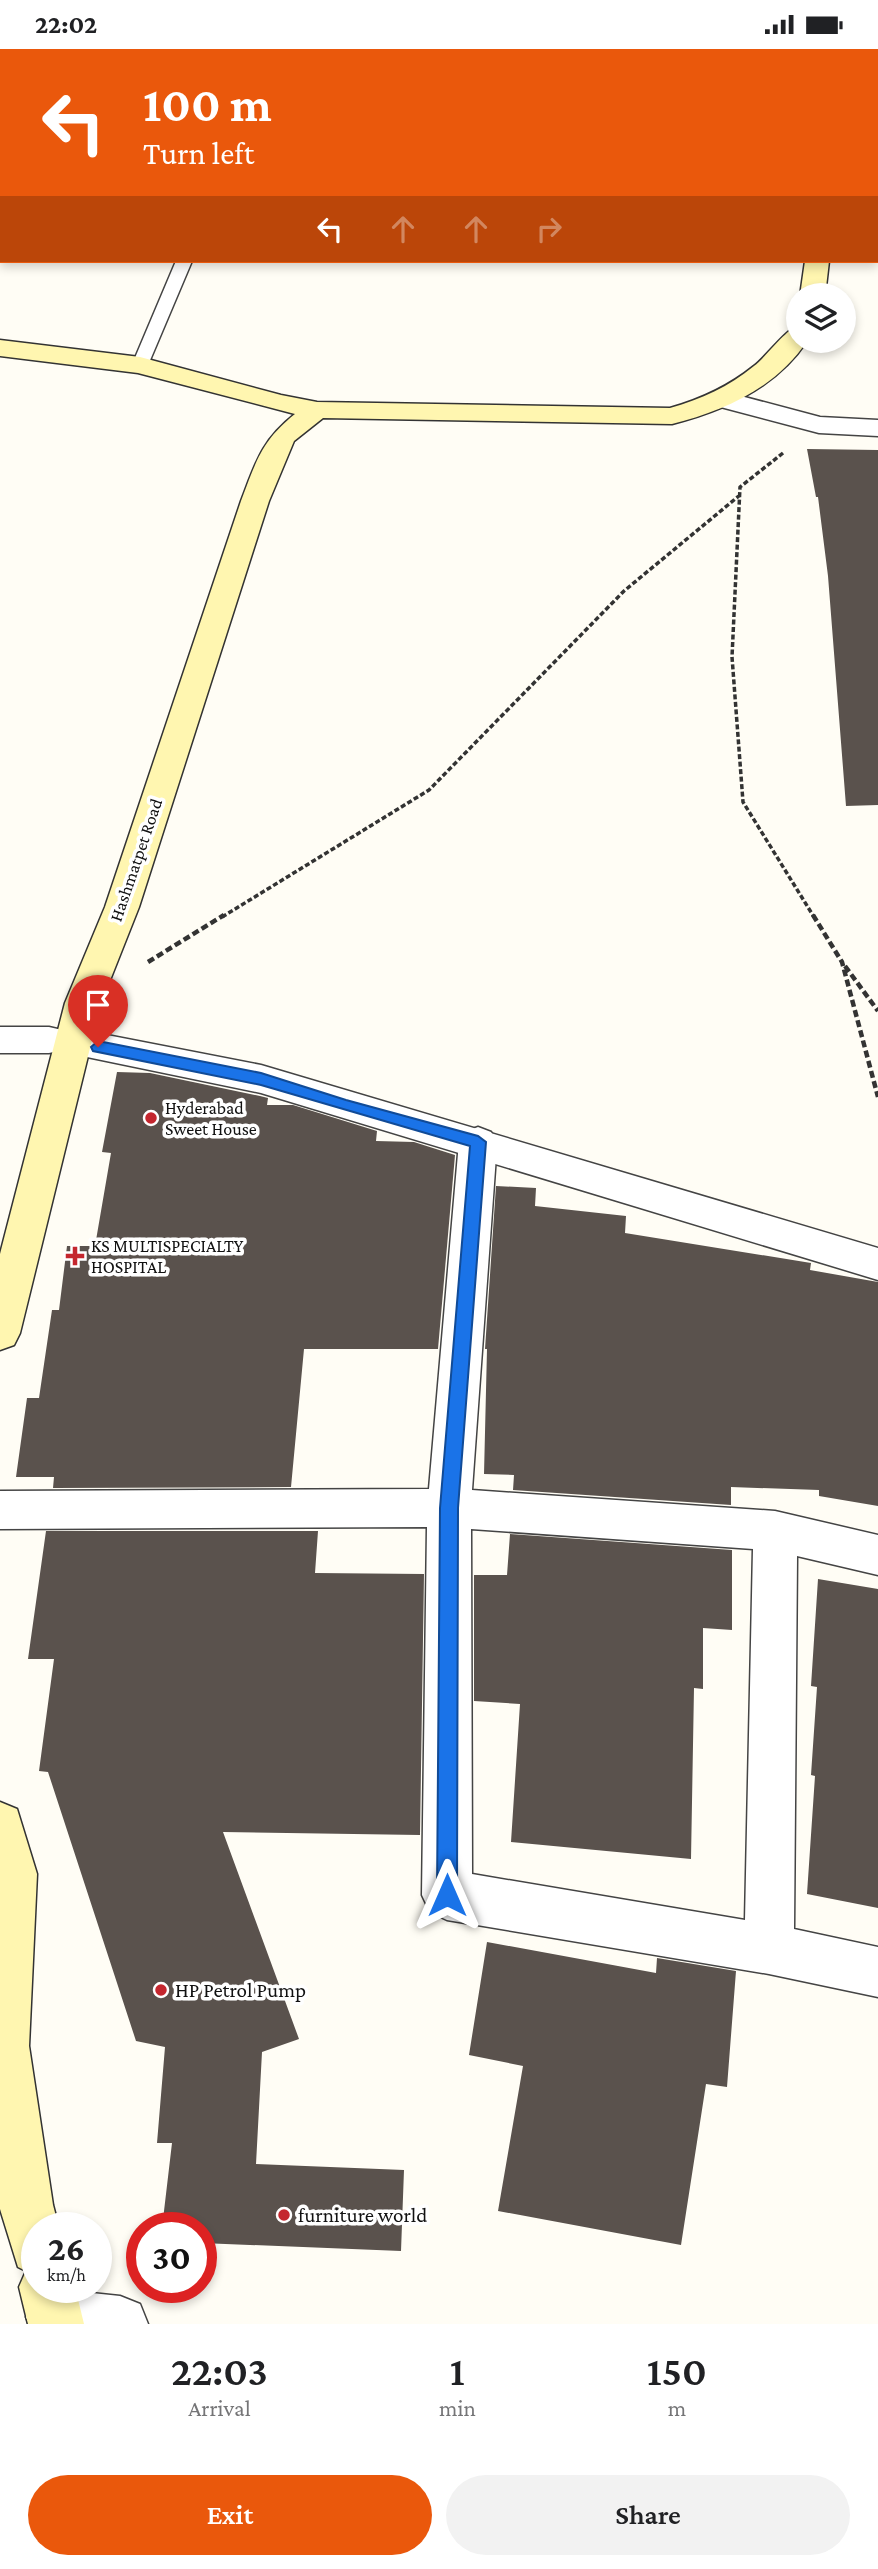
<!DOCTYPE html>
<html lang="en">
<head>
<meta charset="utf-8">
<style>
  :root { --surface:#fff; --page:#f2f2f2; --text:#202124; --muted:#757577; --accent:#ea580c }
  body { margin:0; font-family:"Crimson Pro",serif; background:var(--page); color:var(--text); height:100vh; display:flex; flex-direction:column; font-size:26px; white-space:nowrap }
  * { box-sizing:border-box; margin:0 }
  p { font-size:23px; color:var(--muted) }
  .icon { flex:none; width:38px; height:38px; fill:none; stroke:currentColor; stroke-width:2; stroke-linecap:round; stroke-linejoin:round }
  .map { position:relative; height:2275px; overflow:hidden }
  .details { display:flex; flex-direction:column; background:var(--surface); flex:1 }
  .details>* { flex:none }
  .banner { position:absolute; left:0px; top:0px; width:878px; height:214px; box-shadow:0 4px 10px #0003; background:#ea580c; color:#fff; overflow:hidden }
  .fabs { position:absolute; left:786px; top:234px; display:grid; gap:14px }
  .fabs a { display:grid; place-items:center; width:70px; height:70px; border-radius:50%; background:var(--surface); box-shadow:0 4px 10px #0003; font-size:35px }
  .speed { position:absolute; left:21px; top:2163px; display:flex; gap:14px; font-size:35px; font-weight:700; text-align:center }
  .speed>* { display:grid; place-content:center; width:91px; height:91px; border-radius:50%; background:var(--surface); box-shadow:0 4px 10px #0003; line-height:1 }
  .speed small { font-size:18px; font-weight:400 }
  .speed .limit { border:10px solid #d22; background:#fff; color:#111 }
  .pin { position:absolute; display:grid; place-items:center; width:60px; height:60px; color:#fff; margin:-72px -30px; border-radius:50% 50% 50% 0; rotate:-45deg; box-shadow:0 0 7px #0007 }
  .pin .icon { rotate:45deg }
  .me { position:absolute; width:77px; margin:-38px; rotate:0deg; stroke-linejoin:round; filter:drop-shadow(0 0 5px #0008) }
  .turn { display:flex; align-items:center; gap:24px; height:147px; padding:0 28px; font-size:32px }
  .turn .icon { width:91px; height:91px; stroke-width:2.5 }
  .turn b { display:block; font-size:49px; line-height:60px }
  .lanes { display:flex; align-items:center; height:66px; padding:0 28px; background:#0003; justify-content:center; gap:35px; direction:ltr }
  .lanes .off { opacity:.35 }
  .eta { display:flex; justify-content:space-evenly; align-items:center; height:119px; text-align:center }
  .eta b { font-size:42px; font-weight:600; line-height:49px }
  .action { display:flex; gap:14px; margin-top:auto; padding:14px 28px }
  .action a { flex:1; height:80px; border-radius:42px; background:var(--accent); color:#fff; font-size:28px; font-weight:600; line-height:80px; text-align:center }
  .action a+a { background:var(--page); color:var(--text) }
  .status { display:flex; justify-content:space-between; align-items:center; height:49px; padding:0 35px; background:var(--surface); direction:ltr }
  .status svg { height:19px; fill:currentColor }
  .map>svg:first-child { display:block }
  .green { fill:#d5ebbd }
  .building { fill:#5a524d }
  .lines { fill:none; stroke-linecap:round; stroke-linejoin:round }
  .service-casing { stroke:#444; stroke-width:3 }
  .minor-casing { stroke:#444; stroke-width:3 }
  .tertiary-casing { stroke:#444; stroke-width:3 }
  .secondary-casing { stroke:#333; stroke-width:3 }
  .path-far1 { stroke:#333; stroke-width:3.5; stroke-dasharray:5 2.5; stroke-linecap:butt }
  .path { stroke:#333; stroke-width:4.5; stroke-dasharray:7 3.5; stroke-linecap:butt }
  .service { fill:#fff; fill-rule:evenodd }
  .minor { fill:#fff; fill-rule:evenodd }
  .tertiary { fill:#fff; fill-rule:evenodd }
  .secondary { fill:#fff6b0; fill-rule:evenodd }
  .route { fill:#1a73e8; stroke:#114b97; stroke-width:2 }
  .poi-dot { fill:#c4262e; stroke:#fff; stroke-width:2.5 }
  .labels { text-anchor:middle; stroke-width:7; stroke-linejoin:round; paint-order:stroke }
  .street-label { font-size:18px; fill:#111; stroke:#fff }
  .poi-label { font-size:18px; fill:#111; stroke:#fff; text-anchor:start }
  .near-poi-label { font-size:21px; fill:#111; stroke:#fff; text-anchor:start }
</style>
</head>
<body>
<div class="status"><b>22:02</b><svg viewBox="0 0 49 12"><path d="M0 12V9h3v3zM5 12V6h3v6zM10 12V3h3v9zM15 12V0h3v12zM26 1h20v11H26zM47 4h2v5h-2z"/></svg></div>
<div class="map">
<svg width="878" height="2275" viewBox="0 0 878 2275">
  <rect width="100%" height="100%" fill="#fffdf5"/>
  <!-- green -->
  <path class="green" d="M325 0H677L324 2Z"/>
  <!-- building -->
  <path class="building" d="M807 400 878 401V756L846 757 828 527 818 448H816Z
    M117 1023 150 1024 260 1047 268 1049 267 1056H293L377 1082 376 1092 414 1093 455 1106 438 1300H304L291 1438 53 1439 54 1428H16L27 1349H39L52 1261H59L67 1197H95L111 1104 102 1103Z
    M496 1137 536 1139 535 1157 626 1167 625 1184 811 1214 810 1221 878 1233V1457L819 1447V1441L731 1438V1456L513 1441 514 1426 484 1425 487 1300H485Z
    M46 1482H318L315 1524 424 1525 420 1786 223 1783 299 1990 262 2003 256 2115 404 2121 401 2202 201 2194V2179H162L172 2094H157L165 1998 136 1992 48 1723 39 1722 54 1610H28Z
    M510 1485 732 1501V1581L703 1579V1640L694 1639 691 1810 511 1793 520 1655 474 1652V1526H507Z
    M818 1530 878 1540V1859L807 1845 815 1727 811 1726 817 1638 811 1637Z
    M487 1893 656 1924 657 1909 736 1922 727 2038 706 2035 681 2196 498 2162 523 2017 469 2006Z"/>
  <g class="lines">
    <defs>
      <path id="service" d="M272 0H286L271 2Z
        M176 212H192L148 316 146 320H134L132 316Z"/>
      <path id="minor" d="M878 27V41H877V28Z
        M722 342 820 368 878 371V387L819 384 713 356 709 350 713 344Z
        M478 1078 491 1083 497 1093 472 1441 775 1462 878 1486V1526L797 1507 794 1880 878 1898V1948L769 1925 447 1871 430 1863 422 1846 427 1478 0 1480V1442L429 1440 459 1093 465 1083ZM471 1480 753 1500 745 1871 472 1825Z
        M54 2240 120 2247 140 2255 148 2275H29L26 2268 34 2248Z"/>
      <path id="tertiary" d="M0 978H49L62 981 71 979 261 1016 878 1199V1231L261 1044 58 1002 49 1004H0Z"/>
      <path id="secondary" d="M829 0H851V2H829Z
        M805 212H829L825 247H800Z
        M798 277V292H807C776 339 724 362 672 375L323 369 294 392 269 452 139 858 101 954 20 1284 14 1296 0 1301V1205L65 954 105 858 241 452C256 413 261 392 295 365L138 324 0 307V291L140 308 281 346 317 353 670 359C702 350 728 338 754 317 767 307 785 281 798 277Z
        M0 1753 17 1760 37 1825 29 1997 53 2156 59 2179H37V2238H75L84 2275H28L19 2238 26 2222 18 2218 0 2160Z"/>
    </defs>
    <!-- service casing -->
    <use href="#service" class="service-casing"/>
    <!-- minor casing -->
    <use href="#minor" class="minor-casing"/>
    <!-- tertiary casing -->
    <use href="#tertiary" class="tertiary-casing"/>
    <!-- secondary casing -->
    <use href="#secondary" class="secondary-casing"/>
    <!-- path-far1 -->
    <path class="path-far1" d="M783 404 740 438 732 608 743 753 814 868
      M222 868 429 741 624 542 740 446"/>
    <!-- path -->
    <path class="path" d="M813 866 842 913 878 1048
      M148 913 224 866
      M845 917 878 962"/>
    <!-- service -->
    <use href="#service" class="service"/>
    <!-- minor -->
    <use href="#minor" class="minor"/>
    <!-- tertiary -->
    <use href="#tertiary" class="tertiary"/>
    <!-- secondary -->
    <use href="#secondary" class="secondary"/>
  </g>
  <!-- route -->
  <path class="route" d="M98 992 261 1024 346 1051 478 1087 486 1093 458 1459 457 1846 454 1853 447 1856 440 1853 437 1846 440 1459 470 1097 261 1036 93 1002 91 998Z"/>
  <!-- markers -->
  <g class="poi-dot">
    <circle cx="151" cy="1069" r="7"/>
    <path d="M71.5 1196.5h7v7h7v7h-7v7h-7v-7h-7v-7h7z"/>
    <circle cx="161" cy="1941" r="7"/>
    <circle cx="284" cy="2166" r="7"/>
  </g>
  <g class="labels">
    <!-- street labels -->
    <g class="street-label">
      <text transform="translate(136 811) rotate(-71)" y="6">Hashmatpet Road</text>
    </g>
    <!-- poi labels -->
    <g class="poi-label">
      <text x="165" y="1065">Hyderabad<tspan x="165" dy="21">Sweet House</tspan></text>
      <text x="91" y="1203">KS MULTISPECIALTY<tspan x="91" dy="21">HOSPITAL</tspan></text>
    </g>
    <!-- near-poi labels -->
    <g class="near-poi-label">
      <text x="175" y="1948">HP Petrol Pump</text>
      <text x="298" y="2173">furniture world</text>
    </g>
  </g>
</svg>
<div class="fabs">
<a><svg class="icon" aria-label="layers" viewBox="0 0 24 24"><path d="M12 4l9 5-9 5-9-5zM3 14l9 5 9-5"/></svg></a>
</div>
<div class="speed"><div>26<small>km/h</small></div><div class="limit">30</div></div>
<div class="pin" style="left:98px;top:998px;background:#d93025"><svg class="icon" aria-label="arrive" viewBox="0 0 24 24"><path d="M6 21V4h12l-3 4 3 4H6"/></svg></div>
<svg class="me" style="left:447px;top:1846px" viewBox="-20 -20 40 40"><path d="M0-17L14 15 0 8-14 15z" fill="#1a73e8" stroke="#fff" stroke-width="4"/></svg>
<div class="banner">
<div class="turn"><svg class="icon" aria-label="left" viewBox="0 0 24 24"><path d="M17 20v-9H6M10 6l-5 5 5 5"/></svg><div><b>100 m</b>Turn left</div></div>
<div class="lanes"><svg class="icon" aria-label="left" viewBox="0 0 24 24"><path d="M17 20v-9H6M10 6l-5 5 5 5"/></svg><svg class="icon off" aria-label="ahead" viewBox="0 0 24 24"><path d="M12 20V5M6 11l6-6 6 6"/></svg><svg class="icon off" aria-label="ahead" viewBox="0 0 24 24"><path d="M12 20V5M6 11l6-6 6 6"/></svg><svg class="icon off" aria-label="right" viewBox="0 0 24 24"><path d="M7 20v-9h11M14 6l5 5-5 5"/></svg></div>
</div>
</div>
<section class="details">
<div class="eta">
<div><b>22:03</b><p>Arrival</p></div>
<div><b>1</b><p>min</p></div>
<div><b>150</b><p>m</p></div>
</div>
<div class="action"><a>Exit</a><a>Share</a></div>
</section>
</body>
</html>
